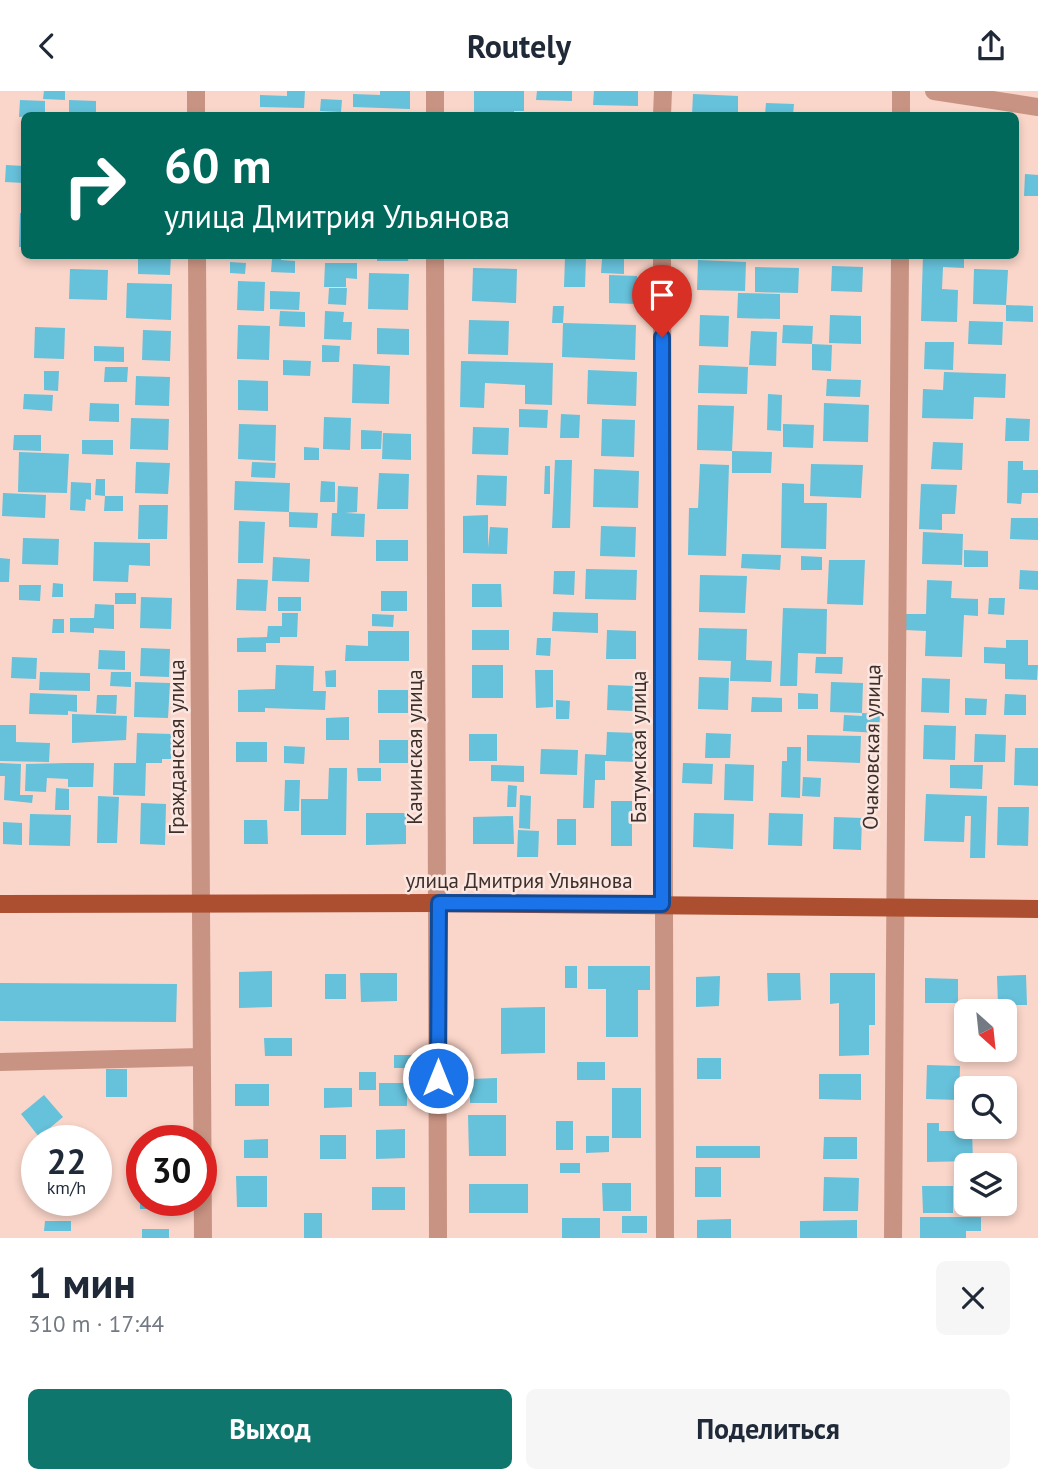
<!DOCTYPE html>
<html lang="ru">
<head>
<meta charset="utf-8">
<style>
  :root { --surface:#fff; --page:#f6f6f7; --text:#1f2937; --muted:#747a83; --accent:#0f766e }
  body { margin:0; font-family:"PT Sans",sans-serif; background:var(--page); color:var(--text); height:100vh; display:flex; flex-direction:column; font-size:26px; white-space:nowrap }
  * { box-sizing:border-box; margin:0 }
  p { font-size:23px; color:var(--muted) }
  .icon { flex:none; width:38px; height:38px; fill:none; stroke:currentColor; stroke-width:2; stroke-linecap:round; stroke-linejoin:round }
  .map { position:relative; height:1147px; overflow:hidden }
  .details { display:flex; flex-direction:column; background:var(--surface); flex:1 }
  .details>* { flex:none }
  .hud { position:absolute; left:21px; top:21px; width:998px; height:147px; border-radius:10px; box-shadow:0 4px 10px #0003; background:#00695c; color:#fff; overflow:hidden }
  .needle { width:46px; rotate:153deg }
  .tools { position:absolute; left:954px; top:908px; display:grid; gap:14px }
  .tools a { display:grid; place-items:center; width:63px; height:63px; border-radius:10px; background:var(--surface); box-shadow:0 4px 10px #0003; font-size:35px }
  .speed { position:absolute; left:21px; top:1034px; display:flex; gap:14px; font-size:35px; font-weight:700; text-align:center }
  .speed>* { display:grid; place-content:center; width:91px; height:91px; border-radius:50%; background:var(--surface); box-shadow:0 4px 10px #0003; line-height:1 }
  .speed small { font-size:18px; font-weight:400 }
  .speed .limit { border:10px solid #d22; background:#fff; color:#111 }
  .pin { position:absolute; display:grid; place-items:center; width:60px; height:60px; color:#fff; margin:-72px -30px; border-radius:50% 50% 50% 0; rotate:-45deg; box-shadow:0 0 7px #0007 }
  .pin .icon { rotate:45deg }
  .me { position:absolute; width:77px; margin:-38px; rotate:0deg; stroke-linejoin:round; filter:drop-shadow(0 0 5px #0008) }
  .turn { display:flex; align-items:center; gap:24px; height:147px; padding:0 28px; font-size:32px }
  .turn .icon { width:91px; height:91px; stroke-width:2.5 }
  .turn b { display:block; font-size:49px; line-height:60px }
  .round { display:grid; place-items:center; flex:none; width:74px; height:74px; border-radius:10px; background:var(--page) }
  .summary { display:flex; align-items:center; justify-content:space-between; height:119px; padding:0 28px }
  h1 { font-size:42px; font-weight:600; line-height:52px }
  .cta { display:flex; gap:14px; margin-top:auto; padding:14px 28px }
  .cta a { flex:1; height:80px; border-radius:10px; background:var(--accent); color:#fff; font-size:28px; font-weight:600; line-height:80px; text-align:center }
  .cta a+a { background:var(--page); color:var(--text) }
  header { display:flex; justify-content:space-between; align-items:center; height:91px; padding:0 28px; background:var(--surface); font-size:32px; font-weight:600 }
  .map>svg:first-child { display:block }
  .building { fill:#66c1da }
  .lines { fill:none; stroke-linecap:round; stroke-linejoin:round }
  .minor { stroke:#c89382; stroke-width:18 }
  .major { stroke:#ac4e30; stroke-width:18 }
  .route-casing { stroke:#114b97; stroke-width:18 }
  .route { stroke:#1a73e8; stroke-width:12 }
  .labels { text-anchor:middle; stroke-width:5; stroke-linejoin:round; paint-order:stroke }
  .street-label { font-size:21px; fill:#402e29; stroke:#fae7e1 }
</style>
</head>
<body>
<header><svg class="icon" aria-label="back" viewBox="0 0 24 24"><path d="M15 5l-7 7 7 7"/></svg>Routely<svg class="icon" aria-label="share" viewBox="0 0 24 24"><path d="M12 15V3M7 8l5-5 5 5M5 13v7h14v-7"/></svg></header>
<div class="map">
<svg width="1038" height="1147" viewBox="0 0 1038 1147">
  <rect width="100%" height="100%" fill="#fad5c9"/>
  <!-- building -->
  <path class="building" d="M44 0H65V9L43 8Z
    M287 0H305L304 17 260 16V4L287 5Z
    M380 0H410V18L353 16V3L380 4Z
    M474 0H524V20H514V24H474Z
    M537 0H572V10L536 9Z
    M594 0H638V15L593 14Z
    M693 3 738 5V24H692Z
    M321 8 342 9 341 21 320 20Z
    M20 9 45 10V24L19 26Z
    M69 9 96 10V24H69Z
    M766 12 794 13 793 24H765Z
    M1015 54H1019L1018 101H1015Z
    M6 74 24 75V92L5 91Z
    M1025 83 1038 84V105H1024Z
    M20 122H24V156H19Z
    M138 164H171L170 184 138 183Z
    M229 164H281V169L295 170V182L271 181 272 168 229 167Z
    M377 164H409L408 170H377Z
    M923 164H964V177L943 176 942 198 958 199 957 231 921 230Z
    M565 166H586L585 196H564Z
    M602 168H624V183L601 182Z
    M698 169 746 171 745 200 697 199Z
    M230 171 246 172 245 183 230 182Z
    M325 172H357V188L346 187V196H324Z
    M832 175 863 176 862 201 831 200Z
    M755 176 799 177 798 202 755 201Z
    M473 177 517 178 516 212 472 210Z
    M70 178 108 179 107 209 69 208Z
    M974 178 1008 179 1006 214 973 213Z
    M369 182 409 183 408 219 368 218Z
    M609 184 637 185 636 213 609 212Z
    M238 190 265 191 264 220 237 219Z
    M127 192 172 193 171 229 126 227Z
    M329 197H347L346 214 328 213Z
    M270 200 300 201 299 219 270 218Z
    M738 202 780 203V228L737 227Z
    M1006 214 1033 215V231L1006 230Z
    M553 215H564L563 232H552Z
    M280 220 305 221V236L279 235Z
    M325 220 344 221 343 231H352L351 249 324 248Z
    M700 224 729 225 728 256 699 255Z
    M830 224 861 225V253L829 252Z
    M469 229 509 230 508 264 468 263Z
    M969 230 1003 231 1002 254 968 253Z
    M563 232 636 234 635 269 562 266Z
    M238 234 270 235 269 269 237 268Z
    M783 234 813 235 812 253 782 252Z
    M35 236 65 237 64 268 34 267Z
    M377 237 409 238V264L377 263Z
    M143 239 171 240 170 270 142 269Z
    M751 240 777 241 776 275 749 274Z
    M925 251H954L953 279 924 278Z
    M812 253 832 254 831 280 812 279Z
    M322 254 340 255 339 271H322Z
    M94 255 124 256V271L94 270Z
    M283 269 311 270 310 285 283 284Z
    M461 270 553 272 552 314 525 313V294L485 292 484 317 460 316Z
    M353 273 390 275 389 313 352 312Z
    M699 274 748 276 747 303 698 302Z
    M105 276H128L127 291H104Z
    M588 279 637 281 636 315 587 313Z
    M44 280H59L58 300 44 299Z
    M944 281 1006 283 1005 307 974 306 973 328 922 327 923 298 943 299Z
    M136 285 170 286 169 315 135 314Z
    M827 288 861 289 860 306 826 305Z
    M238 289 268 290V320L238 319Z
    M24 303 53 304 52 320 23 318Z
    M768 303 782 304 781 340 767 339Z
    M90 312 119 313V331L89 330Z
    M824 312 869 314 868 351 823 350Z
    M698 314 734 315 732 360 697 359Z
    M519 318 548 319 547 337 519 336Z
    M561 323 580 324 579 347H560Z
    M324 326 351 327 350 359 323 358Z
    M131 327 169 328 168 359 130 358Z
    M1006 327 1030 328 1029 350H1005Z
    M602 328 635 329 634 366 601 365Z
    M239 333 276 334 275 370 238 368Z
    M783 333 814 334 813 357 783 356Z
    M473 336 509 337 508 364 472 363Z
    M361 339 382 340 381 358H361Z
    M383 342 411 343V369L382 368Z
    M14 344H41V360L13 359Z
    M82 349H113V364L82 363Z
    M933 351 963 352 962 379 931 378Z
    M304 356 319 357V369H304Z
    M732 360 772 361 771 382H732Z
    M19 361 69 363 67 402 18 401Z
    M555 369H572L570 437H552Z
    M1008 370H1023V379H1038V402H1022L1021 413 1007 412Z
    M136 371 170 372 168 403 135 402Z
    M252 371 276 372 275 387 251 386Z
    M700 373 729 374 726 465 688 464 689 417H698Z
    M811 373 863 374 861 407 810 405Z
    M545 375H550V403H544Z
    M594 378 639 380 638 417 593 416Z
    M379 382 409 383 408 418H377Z
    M477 384 507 385 506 415 476 414Z
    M96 388H105V405H123V420H104L105 405 95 404Z
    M235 390 290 392 289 421 234 419Z
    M321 390 335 391V411H320Z
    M71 391 91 392V409L86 408 85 420 70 419Z
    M782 392 804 393V412H827L826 458 781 457Z
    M921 393 957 394 955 423H942V439L919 438Z
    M338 395 358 396 357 421 345 422 365 423 364 446 331 445 332 422H337Z
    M3 402 46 404 45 427 2 425Z
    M139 414H168L167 448H138Z
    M289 421 318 422 317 437 289 436Z
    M488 424V457L490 436 508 437 507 463 463 462V425Z
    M1011 427H1038V449L1010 448Z
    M239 430 265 431 263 472H238Z
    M601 435 636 436 635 466 600 465Z
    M923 441 963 443 962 474 922 473Z
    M23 447 59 448 58 474 22 473Z
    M376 449H408V470H376Z
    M94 451 150 452V475L129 474 128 491 93 490Z
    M964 459 988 460V476H964Z
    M742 463 781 464 780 479 741 477Z
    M801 465 822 466V479H801Z
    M273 466 310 468 309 491 272 490Z
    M0 467 10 468 9 491H0Z
    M829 469H865L863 514 827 513Z
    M586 478 637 479 636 509 585 508Z
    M1020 479 1038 480V499L1019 498Z
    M554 480H575L574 504 553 503Z
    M700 484 747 485 745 522 699 521Z
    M237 488 268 489 266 520 236 519Z
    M927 489 952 490 951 507 978 508V525L964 524 962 566 925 565 926 540 905 539 906 523H926Z
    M53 492 63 493V506H52Z
    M472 493H501L502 516H472Z
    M19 494H41L40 510 19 509Z
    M381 500H407V520H381Z
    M115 502H136V513H115Z
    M141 506 172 507 171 538 140 537Z
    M278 506H301V520H278Z
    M989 507H1005L1004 524 988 523Z
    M95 513 114 514V538L94 537V542L70 541V527H94Z
    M783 517 827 518 826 563 798 562 797 595H780Z
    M553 521 598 522V542L552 540Z
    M282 522H298L297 546H280V552H266V561H237V547L267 546 268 535H282Z
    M372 523 394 524 393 536 372 535Z
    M53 528H64V542H52Z
    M699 537 747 538 746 569 772 570 771 591 730 590 731 570 698 569Z
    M472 539H509V559H472Z
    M607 539 636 540V568H606Z
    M368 540H409V570H345L346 554 368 555Z
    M537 547H551L550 565 536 564Z
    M1006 549H1028V574H1038L1037 589 1005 588V573L984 572V556L1006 557Z
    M141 557 170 558 169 586 140 585Z
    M99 559 125 560V579L98 578Z
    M12 566 37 567 36 588 11 587Z
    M816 566H843L842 583 815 582Z
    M276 574 314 575 313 600H326L325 619 265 617V621H238V599L275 598Z
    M472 574H503V607H472Z
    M336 579V596H326L325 580Z
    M535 579H553V616L536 617Z
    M40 581 90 582V600L39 599Z
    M111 581H131V596L110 595Z
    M699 586 729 587 728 619 698 618Z
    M922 587 950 588 949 622 921 621Z
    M135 591 170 592 168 627 134 626Z
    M831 591 863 592 862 622 880 623 879 642 843 640 844 624 862 625V622L830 621Z
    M608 594 634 595 633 620 607 619Z
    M378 599H408V622H378Z
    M30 602 77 604V621L68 620V624L29 623Z
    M798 602 818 603V618H798Z
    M1005 603 1026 604V624H1004Z
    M97 604H117L116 623 96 622Z
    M752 606 782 607V621H751Z
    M965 607 987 608 986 624H965Z
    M556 609 570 610 569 628H556Z
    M72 623 127 625 126 649 72 652Z
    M349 626V649H326V627Z
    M0 634H16V651L50 652 49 671 0 670Z
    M924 634 956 635 955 669 923 668Z
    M607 641 637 642 636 671 605 670V689H595L594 717H583L585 663 606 664Z
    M137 642 172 643 171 668H162V672H146L145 705 113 704 114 672H136Z
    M706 642 731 643 730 667H705Z
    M469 643H497V670H469Z
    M975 643 1006 644 1005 671H974Z
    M807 644 861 645 860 672 807 670Z
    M379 649H408V672H379Z
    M236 651H267V671H236Z
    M284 655 305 656 304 673 284 672Z
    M787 656H801L800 707 781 706 782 670H787Z
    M1015 657H1038V695L1014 694Z
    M541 658 578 659 577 684 540 683Z
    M0 672 21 673 20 704H33L32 712 4 709 5 685H0Z
    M68 672H94L93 696H68V688L47 687 46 701 25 700 26 673Z
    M683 672 713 673 712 693 682 692Z
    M725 673 754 674 753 710 724 709Z
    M491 674 524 675V691L491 690Z
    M950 674H983L982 698 950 697Z
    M329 677H347L346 744H301V708H328Z
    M357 677H381V690H358Z
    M803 686 821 687 820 706 802 705Z
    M285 689H300L299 720H284Z
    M508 694 517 695 516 716H507Z
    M56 697 69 698V719H55Z
    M926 703 987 705 985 767H970L971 725H965L964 751 924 750Z
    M520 704 531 705 530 738 519 737Z
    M98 705 119 706 117 752H97Z
    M611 710H632V755H611Z
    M141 712 166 713 165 754 140 753Z
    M998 716H1029L1028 755 997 754Z
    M366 722H406V753L366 754Z
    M694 722 734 723 733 758 693 756Z
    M769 722 803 723 802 755 768 754Z
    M30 723 71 724 70 755 29 754Z
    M513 725 514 753H473V726Z
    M834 726 862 727 861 759 833 758Z
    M557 728H576V754H557Z
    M244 729H267L268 753H244Z
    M3 731 22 732V754L3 753Z
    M518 739 539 740 538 766H517Z
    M565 875H577V897H565Z
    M588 875H650V899H638V946H606V898H588Z
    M272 880V916L239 917V881Z
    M360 882H397V910L361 911Z
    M767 882H800L801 909 768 910Z
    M830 882H875V934H869V964L839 965V912L830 913Z
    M325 883H346V908H325Z
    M1026 884 1027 914H998L997 885Z
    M720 885 719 915 696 916V886Z
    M925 887 958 888V912H925Z
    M0 892 177 893 176 931 0 930Z
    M545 916V962L501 963V917Z
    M264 947H292V965H265Z
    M394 964H414V977H394Z
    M697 967H721V988H697Z
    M577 971H605V989H577Z
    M927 974 960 975 959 1009 926 1008Z
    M106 978H127V1006H106Z
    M359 981H376V999H359Z
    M819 983H861V1009L819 1008Z
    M497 987V1012H470V988Z
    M379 992H407V1015H379Z
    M235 993H269V1015H235Z
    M324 997H352V1016L324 1017Z
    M612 997H641V1047H612Z
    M44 1004 63 1026 39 1046 21 1023Z
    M468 1024H506V1065H469Z
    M556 1030H573V1059H556Z
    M927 1032H939V1040H972L973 1070 927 1071Z
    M405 1038V1067L376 1068V1039Z
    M320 1044H346V1068H320Z
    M170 1045V1050H143V1046Z
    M586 1045H609V1061L586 1062Z
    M824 1046H857V1068H823Z
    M268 1048V1067H244V1049Z
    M696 1055H760V1067H696Z
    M560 1072H580V1082H560Z
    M695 1076H721V1106H695Z
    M236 1085H267V1116H237Z
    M824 1086 859 1087 858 1120H823Z
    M602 1092H631V1120H603Z
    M469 1093H528V1122H469Z
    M922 1095H953V1122H923Z
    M372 1096H405V1119H372Z
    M140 1110H171V1118H140Z
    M304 1122H322V1147H304Z
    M622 1125H647V1142H622Z
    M920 1126H981V1140H966V1147H920Z
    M562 1127H600V1147H562Z
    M731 1128V1147H697V1129Z
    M857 1129V1147H800V1130Z
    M45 1130H71V1140H44Z
    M142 1138H169V1147H142Z"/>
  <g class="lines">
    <!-- minor -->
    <path class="minor" d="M196 0V24
      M435 0V24
      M934 0 1038 16
      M662 24 663 0
      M901 24V0
      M197 164 203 1147
      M435 164 438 1147
      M662 164 665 1147
      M0 971 201 966
      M893 1147 900 164"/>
    <!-- major -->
    <path class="major" d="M0 813 439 812 1038 818"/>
  </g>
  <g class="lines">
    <defs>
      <path id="route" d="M438 987 439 812 662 813V246"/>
    </defs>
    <!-- route casing -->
    <use href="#route" class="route-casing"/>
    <!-- route -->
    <use href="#route" class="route"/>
  </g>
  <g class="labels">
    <!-- street labels -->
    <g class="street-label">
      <text transform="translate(177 656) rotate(-90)" y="7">Гражданская улица</text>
      <text transform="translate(415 656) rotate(-90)" y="7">Качинская улица</text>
      <text transform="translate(639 656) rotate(-90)" y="7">Батумская улица</text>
      <text transform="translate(872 656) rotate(-89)" y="7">Очаковская улица</text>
      <text x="519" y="797">улица Дмитрия Ульянова</text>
    </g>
  </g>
</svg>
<div class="tools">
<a><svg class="needle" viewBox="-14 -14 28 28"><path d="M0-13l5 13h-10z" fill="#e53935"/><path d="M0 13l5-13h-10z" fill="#747a83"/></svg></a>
<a><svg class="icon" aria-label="search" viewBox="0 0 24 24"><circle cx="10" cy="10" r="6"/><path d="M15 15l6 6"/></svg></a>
<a><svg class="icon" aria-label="layers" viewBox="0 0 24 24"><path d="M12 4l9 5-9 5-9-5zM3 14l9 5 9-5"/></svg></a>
</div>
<div class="speed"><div>22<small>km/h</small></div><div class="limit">30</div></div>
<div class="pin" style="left:662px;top:246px;background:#d93025"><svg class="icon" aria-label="arrive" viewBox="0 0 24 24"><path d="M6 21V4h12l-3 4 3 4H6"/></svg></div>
<svg class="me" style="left:438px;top:987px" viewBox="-20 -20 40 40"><circle r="17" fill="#1a73e8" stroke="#fff" stroke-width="3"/><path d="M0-11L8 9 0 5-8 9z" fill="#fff"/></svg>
<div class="hud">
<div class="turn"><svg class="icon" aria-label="right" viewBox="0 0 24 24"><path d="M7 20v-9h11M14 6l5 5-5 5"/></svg><div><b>60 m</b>улица Дмитрия Ульянова</div></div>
</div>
</div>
<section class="details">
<div class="summary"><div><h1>1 мин</h1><p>310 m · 17:44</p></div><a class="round"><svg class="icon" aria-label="close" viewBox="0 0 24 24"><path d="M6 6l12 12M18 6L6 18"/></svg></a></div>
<div class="cta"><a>Выход</a><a>Поделиться</a></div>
</section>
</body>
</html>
